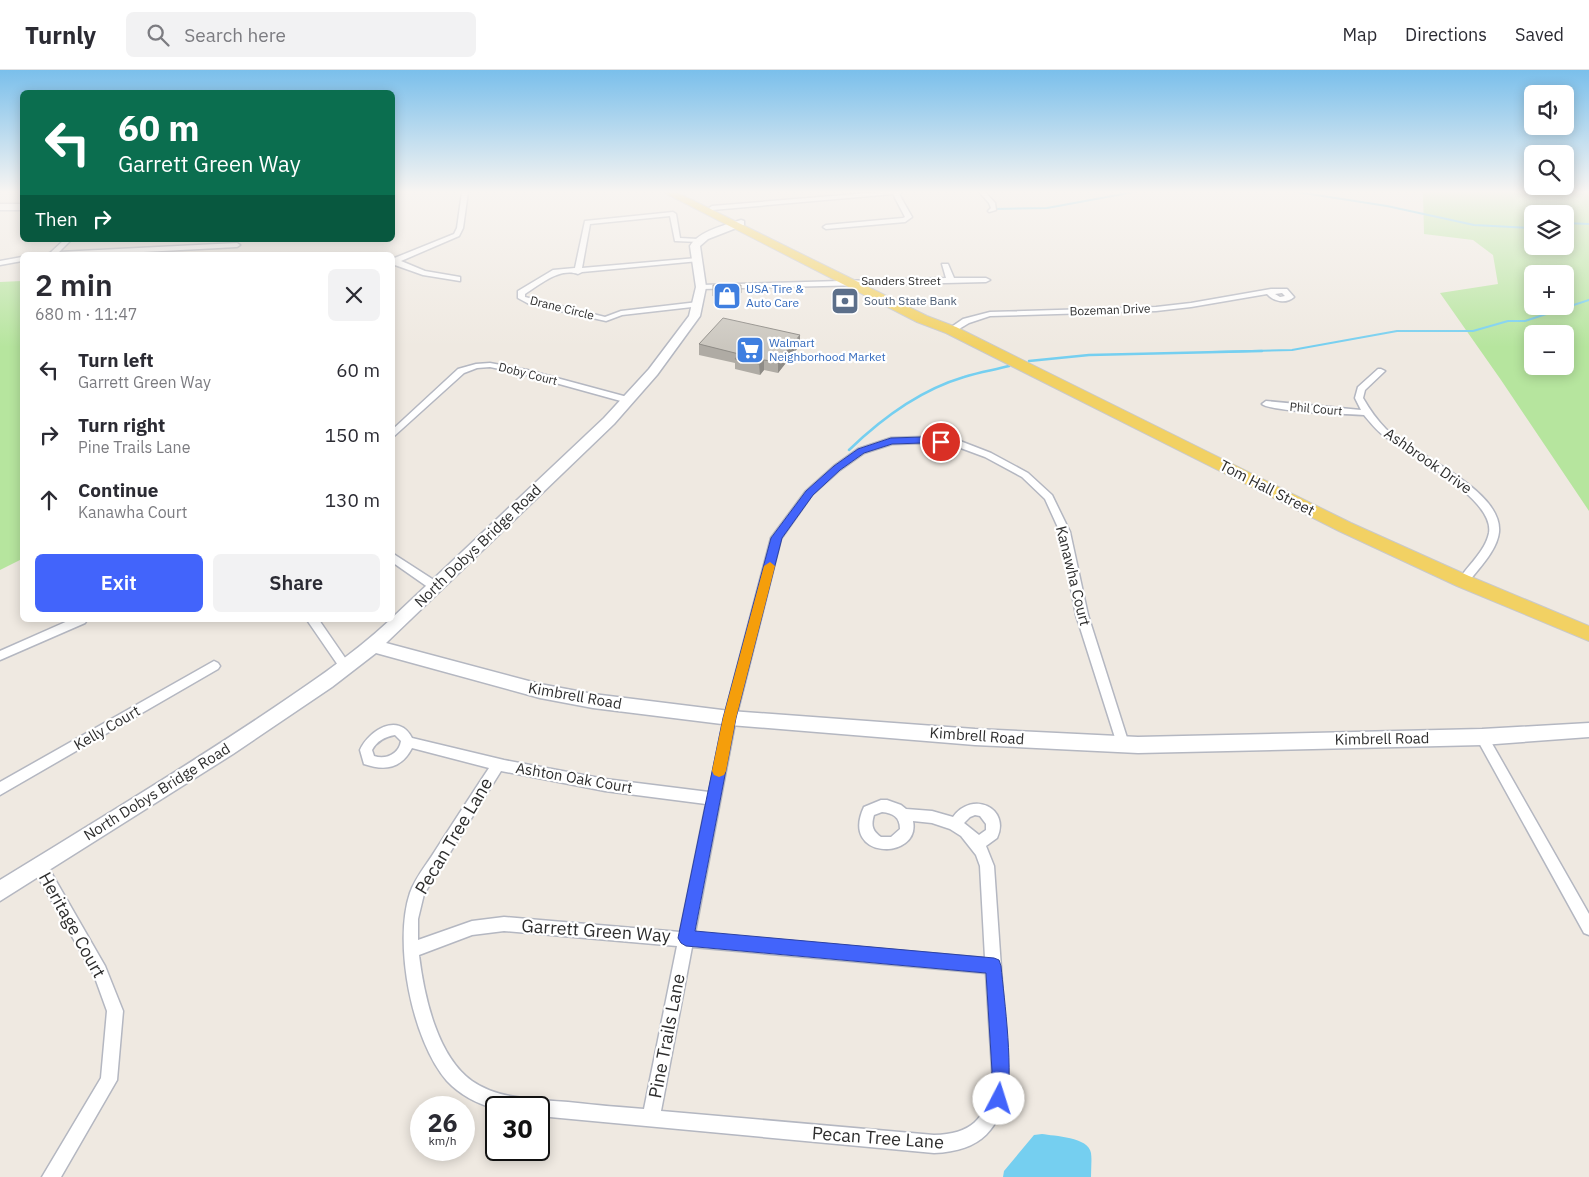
<!DOCTYPE html>
<html lang="en">
<head>
<meta charset="utf-8">
<style>
  :root { --surface:#fff; --page:#f2f2f3; --text:#2b2b33; --muted:#7c7c81; --line:#e1e1e2; --accent:#4264fb }
  body { margin:0; font-family:"IBM Plex Sans",sans-serif; background:var(--page); color:var(--text); height:100vh; display:flex; flex-direction:column; font-size:19px; white-space:nowrap }
  * { box-sizing:border-box; margin:0 }
  p { font-size:16px; color:var(--muted) }
  .icon { flex:none; width:28px; height:28px; fill:none; stroke:currentColor; stroke-width:2; stroke-linecap:round; stroke-linejoin:round }
  .map { position:relative; flex:1; overflow:hidden }
  .details { position:absolute; left:20px; top:182px; width:375px; height:370px; display:flex; flex-direction:column; background:var(--surface); border-radius:8px; box-shadow:0 2px 12px #0003 }
  .details>* { flex:none }
  .banner { position:absolute; left:20px; top:20px; width:375px; height:152px; border-radius:8px; box-shadow:0 2px 12px #0003; background:#0b6e4f; color:#fff; overflow:hidden }
  .fabs { position:absolute; left:1524px; top:15px; display:grid; gap:10px }
  .fabs a { display:grid; place-items:center; width:50px; height:50px; border-radius:8px; background:var(--surface); box-shadow:0 2px 12px #0003; font-size:25px }
  .speed { position:absolute; left:410px; top:1026px; display:flex; gap:10px; font-size:25px; font-weight:700; text-align:center }
  .speed>* { display:grid; place-content:center; width:65px; height:65px; border-radius:50%; background:var(--surface); box-shadow:0 2px 12px #0003; line-height:1 }
  .speed small { font-size:12px; font-weight:400 }
  .speed .limit { border:2px solid #111; border-radius:8px; background:#fff; color:#111 }
  .pin { position:absolute; display:grid; place-items:center; width:42px; height:42px; color:#fff; margin:-21px; border:2px solid #fff; border-radius:50%; box-shadow:0 1px 5px #0007 }
  .me { position:absolute; width:55px; margin:-28px; rotate:5deg; stroke-linejoin:round; filter:drop-shadow(0 0 4px #0008) }
  .turn { display:flex; align-items:center; gap:18px; height:105px; padding:0 15px; font-size:22px }
  .turn .icon { width:65px; height:65px; stroke-width:2.5 }
  .turn b { display:block; font-size:35px; line-height:42px }
  .then { display:flex; align-items:center; height:48px; padding:0 15px; background:#0003; gap:10px; font-size:19px }
  .round { display:grid; place-items:center; flex:none; width:52px; height:52px; border-radius:8px; background:var(--page) }
  .summary { display:flex; align-items:center; justify-content:space-between; height:85px; padding:0 15px }
  h1 { font-size:30px; font-weight:600; line-height:38px }
  .cta { display:flex; gap:10px; margin-top:auto; padding:10px 15px }
  .cta a { flex:1; height:58px; border-radius:8px; background:var(--accent); color:#fff; font-size:20px; font-weight:600; line-height:58px; text-align:center }
  .cta a+a { background:var(--page); color:var(--text) }
  ul { padding:0; list-style:none }
  li { display:flex; align-items:center; gap:15px; height:65px; padding:0 15px }
  li div { flex:1 }
  li b { display:block; font-size:19px }
  li em { font-style:normal }
  header { display:flex; align-items:center; gap:30px; box-sizing:border-box; height:70px; padding:0 25px; background:var(--surface); border-bottom:1px solid var(--line) }
  header strong { font-size:24px }
  nav { display:flex; gap:28px; margin-inline-start:auto; font-size:18px }
  .search { width:350px; height:45px; background:var(--page); display:flex; align-items:center; gap:12px; box-sizing:border-box; padding:0 18px; border-radius:8px; color:var(--muted); font-size:19px }
  .map>svg:first-child { display:block }
  .green { fill:#b6e59e; fill-rule:evenodd }
  .water { fill:#75cff0 }
  .lines { fill:none; stroke-linecap:round; stroke-linejoin:round }
  .stream-far1 { stroke:#75cff0; stroke-width:2 }
  .stream { stroke:#75cff0; stroke-width:2.5 }
  .street-casing { stroke:#b4b7c1; stroke-width:3 }
  .secondary-casing { stroke:#b4b7c1; stroke-width:3 }
  .primary-casing { stroke:#c9c9c9; stroke-width:2 }
  .street { fill:#fff; fill-rule:evenodd }
  .secondary { fill:#fff; fill-rule:evenodd }
  .primary { fill:#f2d163; fill-rule:evenodd }
  .wall { fill:#afaba4 }
  .shaded-wall { fill:#8e8b86 }
  .building { fill:#cbc7bf; stroke:#8e8b86 }
  .route { fill:#4264fb; stroke:#2b41a3 }
  .slow { fill:#f59e0b }
  .labels { text-anchor:middle; stroke-width:4.5; stroke-linejoin:round; paint-order:stroke }
  .far-street-label { font-size:12px; fill:#2e2e2e; stroke:#fff }
  .far-shop-label { font-size:12px; fill:#366cbe; stroke:#fff; text-anchor:start }
  .far-service-label { font-size:12px; fill:#4e5e75; stroke:#fff; text-anchor:start }
  .street-label { font-size:15px; fill:#2e2e2e; stroke:#fff }
  .near-street-label { font-size:18px; fill:#2e2e2e; stroke:#fff }
</style>
</head>
<body>
<header>
<strong>Turnly</strong>
<div class="search"><svg class="icon" aria-label="search" viewBox="0 0 24 24"><circle cx="10" cy="10" r="6"/><path d="M15 15l6 6"/></svg>Search here</div>
<nav><a>Map</a><a>Directions</a><a>Saved</a></nav>
</header>
<div class="map">
<svg width="1589" height="1107" viewBox="0 0 1589 1107">
  <rect width="100%" height="100%" fill="#efe9e1"/>
  <!-- green -->
  <path class="green" d="M1423 122H1589V441L1501 310 1440 223 1498 214 1493 185 1473 170 1424 164ZM1532 144H1565V176H1532ZM1532 204H1565V236H1532ZM1532 264H1565V296H1532Z
    M22 211V489L0 500V212Z"/>
  <!-- water -->
  <path class="water" d="M1042 1064C1054 1066 1089 1067 1091 1083 1092 1090 1091 1099 1091 1107H1003L1004 1101 1034 1065Z"/>
  <g class="lines">
    <!-- stream-far1 -->
    <path class="stream-far1" d="M1297 122 1387 136 1474 155 1532 158
      M994 139 1047 138 1134 122
      M1565 153 1589 154
      M1212 282 1292 280 1397 261H1473L1508 251H1525L1589 230"/>
    <!-- stream -->
    <path class="stream" d="M1029 291 1089 285 1262 281
      M849 380C882 348 920 320 964 307 979 302 994 300 1009 296"/>
    <defs>
      <path id="street" d="M462 122H468L463 158 459 166 401 191 425 201 460 207V211L423 205 392 194V189L454 164 457 158Z
        M881 122H903L899 124 912 147 905 152 826 159 823 157 826 155 903 148 905 147 893 124 712 140 709 138 712 136Z
        M979 122H985L995 133 996 140 989 142 988 141 991 138 989 133Z
        M673 142 676 144 680 168 698 169 700 170V172L675 171 670 146 590 154 582 198 697 188 699 189V191L582 202 578 204C560 197 539 215 525 224V227L605 247 621 241 698 232 702 234 701 236 622 245 606 251 529 234 518 228V221L553 200 575 198 585 151Z
        M64 170H71L59 182 237 173 240 175 237 177 87 185H45L50 183Z
        M22 187V191L0 195V191Z
        M942 194H948L954 208H986L990 210 986 212 701 219 697 217 701 215 946 208Z
        M1271 219H1287L1294 227C1286 234 1274 232 1267 224L1191 237 1156 241 990 246 969 253 954 262 947 260 963 249 990 242 1156 237 1191 233ZM1282 223 1285 226 1280 227 1275 224Z
        M490 293 527 300 631 328 632 330 628 333 523 304 490 297 477 298 464 303 392 368V360L458 299 476 294Z
        M1378 299H1381L1385 301 1365 320 1363 328C1370 340 1377 350 1386 359 1412 384 1503 419 1499 462 1497 481 1478 499 1467 514L1463 515 1458 511C1467 496 1485 482 1489 463 1495 428 1408 384 1383 365 1376 360 1370 352 1364 345 1347 344 1272 342 1262 334L1266 331 1361 340 1355 328 1358 317Z
        M923 367 960 371 991 383 1028 403 1052 425 1070 462 1088 545 1129 674 1127 678 1123 679 1119 678 1117 674 1076 545 1060 462 1045 429 1022 407 985 387 958 377 923 373 892 374 864 383 840 400 812 425 781 469 736 648 695 863 985 888 980 796 976 785 961 766 950 759 932 753 913 751C921 791 839 790 864 737L881 730H887L901 735 906 739 932 741 953 747C972 720 1011 738 997 768L986 776 994 796 1009 1014C1000 1059 982 1081 934 1083L539 1046V1038H496V1039C478 1034 460 1025 447 1011 412 971 393 873 410 823 415 808 427 794 435 781 453 753 471 725 489 698L412 678C401 699 385 701 364 694L360 680C369 660 399 642 412 668L504 690 605 709 709 722 724 648 771 468 806 421 834 396 858 379 891 368ZM395 665 401 671C399 684 386 690 374 686L372 680C377 671 384 667 395 665ZM501 701 605 721 706 734 680 862 504 847 472 851 418 870V849L424 824ZM882 742C893 743 900 747 900 759L891 767H881C872 761 871 755 874 745ZM975 745 980 746 986 754V760L979 765 964 753 970 747ZM504 861 677 876 644 1039C619 1037 594 1035 568 1032 537 1029 499 1030 472 1011 437 986 424 926 419 885L472 865ZM692 877 986 903 993 1014C985 1050 971 1064 934 1065L661 1041Z
        M392 483 440 514 441 517 440 520H432L392 492Z
        M70 550H87L85 553 0 590V581Z
        M307 550H319L350 595 352 598 350 601H342Z
        M214 591 218 593 220 596 218 599 0 725V712Z
        M1482 662 1486 663 1589 844V865L1584 863 1478 671 1476 667 1478 663Z
        M39 788 44 790 105 896 123 941 117 1010 61 1107H42L101 1008 107 941 94 905 34 800 32 795 34 790Z"/>
      <path id="secondary" d="M0 134H22V140H0Z
        M741 150 744 151V155L708 169 700 176 706 217 700 246 657 305 614 354 386 573 540 614 593 624 730 641 975 659 1138 667 1482 659 1589 653V667L1482 675 1138 683 975 675 730 655 593 638 540 628 376 583 332 617 233 684 0 831V810C86 757 173 705 257 649 303 618 349 588 390 550H392V548L604 348 649 299 689 246 696 217 690 176C699 161 725 155 741 150Z"/>
      <path id="primary" d="M663 122H676L927 246 956 257 1351 453 1469 506 1589 556V571L1457 516 1339 461 946 263 917 252Z"/>
    </defs>
    <!-- street casing -->
    <use href="#street" class="street-casing"/>
    <!-- secondary casing -->
    <use href="#secondary" class="secondary-casing"/>
    <!-- primary casing -->
    <use href="#primary" class="primary-casing"/>
    <!-- street -->
    <use href="#street" class="street"/>
    <!-- secondary -->
    <use href="#secondary" class="secondary"/>
    <!-- primary -->
    <use href="#primary" class="primary"/>
  </g>
  <!-- wall -->
  <path class="wall" d="M713 215 741 222V230H722V233H713Z
    M858 225V230L843 238 833 232V227Z
    M800 265V275L778 303 764 300 760 305 735 299V293L699 285V274Z"/>
  <!-- shaded-wall -->
  <path class="shaded-wall" d="M858 225V230L843 238V233Z
    M800 265V275L778 303V292Z
    M764 290V300L760 305 759 294Z"/>
  <!-- building -->
  <path class="building" d="M713 215H741V223H722V225L713 226Z
    M848 220 858 225 843 233 833 227Z
    M723 248 800 265 778 292 764 290 759 294 735 289 739 284 699 274Z"/>
  <!-- sky -->
  <linearGradient id="sky" x2="0" y2="1"><stop stop-color="#7abfeb"/><stop offset="0.44" stop-color="#f8f5f2"/><stop offset="1" stop-color="#f8f5f2" stop-opacity="0"/></linearGradient>
  <rect width="1589" height="277" fill="url(#sky)"/>
  <!-- route -->
  <path class="route" d="M923 367 941 369 946 372 941 375 923 373 892 374 864 383 840 400 813 425 782 468 736 648 695 861 994 888 999 890 1001 896C1004 927 1015 1009 1005 1035L999 1037 993 1035 990 1029 992 1001 986 903 686 876 681 873 678 868 723 648 771 468 806 421 834 396 858 379 891 368Z"/>
  <!-- slow -->
  <path class="slow" d="M770 492 775 496 736 648 726 701 724 705 719 707 714 705 712 701 723 648 764 496Z"/>
  <!-- icons -->
  <defs>
    <symbol id="shop-square" viewBox="-11 -11 22 22"><rect x="-9" y="-9" width="18" height="18" rx="4" fill="#3f7fe0" stroke="#fff"/><path d="M-5-2.5h2.3a2.7 3.5 0 0 1 5.4 0H5L5.5 6h-11ZM-1.5-2.5h3a1.5 2.3 0 0 0-3 0Z" fill="#fff"/></symbol>
    <symbol id="bank-square" viewBox="-11 -11 22 22"><rect x="-9" y="-9" width="18" height="18" rx="4" fill="#5c6f8a" stroke="#fff"/><path d="M-6-4H6V4H-6ZM0-2.3a2.3 2.3 0 1 0 0 4.6a2.3 2.3 0 1 0 0-4.6Z" fill="#fff"/></symbol>
    <symbol id="supermarket-square" viewBox="-11 -11 22 22"><rect x="-9" y="-9" width="18" height="18" rx="4" fill="#3f7fe0" stroke="#fff"/><path d="M-6-5.5h2.5l.6 2H6L4.5 2H-2.5L-4.4-4H-6ZM-1.5 3.2a1.3 1.3 0 1 0 .1 0ZM3 3.2a1.3 1.3 0 1 0 .1 0Z" fill="#fff"/></symbol>
  </defs>
  <g fill-rule="evenodd">
    <use href="#shop-square" x="711" y="210" width="32" height="32"/>
    <use href="#bank-square" x="829" y="215" width="32" height="32"/>
    <use href="#supermarket-square" x="734" y="264" width="32" height="32"/>
  </g>
  <g class="labels">
    <!-- far-street labels -->
    <g class="far-street-label">
      <text x="901" y="215">Sanders Street</text>
      <text transform="translate(562 238) rotate(14)" y="4">Drane Circle</text>
      <text transform="translate(1110 240) rotate(-2)" y="4">Bozeman Drive</text>
      <text transform="translate(528 304) rotate(14)" y="4">Doby Court</text>
      <text transform="translate(1316 339) rotate(5)" y="4">Phil Court</text>
    </g>
    <!-- far-shop labels -->
    <g class="far-shop-label">
      <text x="746" y="223">USA Tire &amp;<tspan x="746" dy="14">Auto Care</tspan></text>
      <text x="769" y="277">Walmart<tspan x="769" dy="14">Neighborhood Market</tspan></text>
    </g>
    <!-- far-service labels -->
    <g class="far-service-label">
      <text x="864" y="235">South State Bank</text>
    </g>
    <!-- street labels -->
    <g class="street-label">
      <text transform="translate(1428 391) rotate(35)" y="5">Ashbrook Drive</text>
      <text transform="translate(1267 418) rotate(27)" y="5">Tom Hall Street</text>
      <text transform="translate(478 476) rotate(-44)" y="5">North Dobys Bridge Road</text>
      <text transform="translate(1073 506) rotate(76)" y="5">Kanawha Court</text>
      <text transform="translate(575 626) rotate(10)" y="5">Kimbrell Road</text>
      <text transform="translate(107 658) rotate(-30)" y="5">Kelly Court</text>
      <text transform="translate(977 666) rotate(4)" y="5">Kimbrell Road</text>
      <text transform="translate(1382 669) rotate(-1)" y="5">Kimbrell Road</text>
      <text transform="translate(574 708) rotate(10)" y="5">Ashton Oak Court</text>
      <text transform="translate(157 722) rotate(-32)" y="5">North Dobys Bridge Road</text>
    </g>
    <!-- near-street labels -->
    <g class="near-street-label">
      <text transform="translate(454 766) rotate(-59)" y="6">Pecan Tree Lane</text>
      <text transform="translate(72 855) rotate(61)" y="6">Heritage Court</text>
      <text transform="translate(596 861) rotate(4)" y="6">Garrett Green Way</text>
      <text transform="translate(667 966) rotate(-79)" y="6">Pine Trails Lane</text>
      <text transform="translate(878 1068) rotate(4)" y="6">Pecan Tree Lane</text>
    </g>
  </g>
</svg>
<div class="fabs">
<a><svg class="icon" aria-label="sound" viewBox="0 0 24 24"><path d="M4 9h4l5-4v14l-5-4H4zM17 9q2 3 0 6"/></svg></a>
<a><svg class="icon" aria-label="search" viewBox="0 0 24 24"><circle cx="10" cy="10" r="6"/><path d="M15 15l6 6"/></svg></a>
<a><svg class="icon" aria-label="layers" viewBox="0 0 24 24"><path d="M12 4l9 5-9 5-9-5zM3 14l9 5 9-5"/></svg></a>
<a>+</a>
<a>−</a>
</div>
<div class="speed"><div>26<small>km/h</small></div><div class="limit">30</div></div>
<div class="pin" style="left:941px;top:372px;background:#d93025"><svg class="icon" aria-label="arrive" viewBox="0 0 24 24"><path d="M6 21V4h12l-3 4 3 4H6"/></svg></div>
<svg class="me" style="left:999px;top:1029px" viewBox="-20 -20 40 40"><circle r="19" fill="#fff"/><path d="M0-13L10 11 0 6-10 11z" fill="#4264fb"/></svg>
<div class="banner">
<div class="turn"><svg class="icon" aria-label="left" viewBox="0 0 24 24"><path d="M17 20v-9H6M10 6l-5 5 5 5"/></svg><div><b>60 m</b>Garrett Green Way</div></div>
<div class="then">Then<svg class="icon" aria-label="right" viewBox="0 0 24 24"><path d="M7 20v-9h11M14 6l5 5-5 5"/></svg></div>
</div>
<section class="details">
<div class="summary"><div><h1>2 min</h1><p>680 m · 11:47</p></div><a class="round"><svg class="icon" aria-label="close" viewBox="0 0 24 24"><path d="M6 6l12 12M18 6L6 18"/></svg></a></div>
<ul>
<li><svg class="icon" aria-label="left" viewBox="0 0 24 24"><path d="M17 20v-9H6M10 6l-5 5 5 5"/></svg><div><b>Turn left</b><p>Garrett Green Way</p></div><em>60 m</em></li>
<li><svg class="icon" aria-label="right" viewBox="0 0 24 24"><path d="M7 20v-9h11M14 6l5 5-5 5"/></svg><div><b>Turn right</b><p>Pine Trails Lane</p></div><em>150 m</em></li>
<li><svg class="icon" aria-label="ahead" viewBox="0 0 24 24"><path d="M12 20V5M6 11l6-6 6 6"/></svg><div><b>Continue</b><p>Kanawha Court</p></div><em>130 m</em></li>
</ul>
<div class="cta"><a>Exit</a><a>Share</a></div>
</section>
</div>
</body>
</html>
